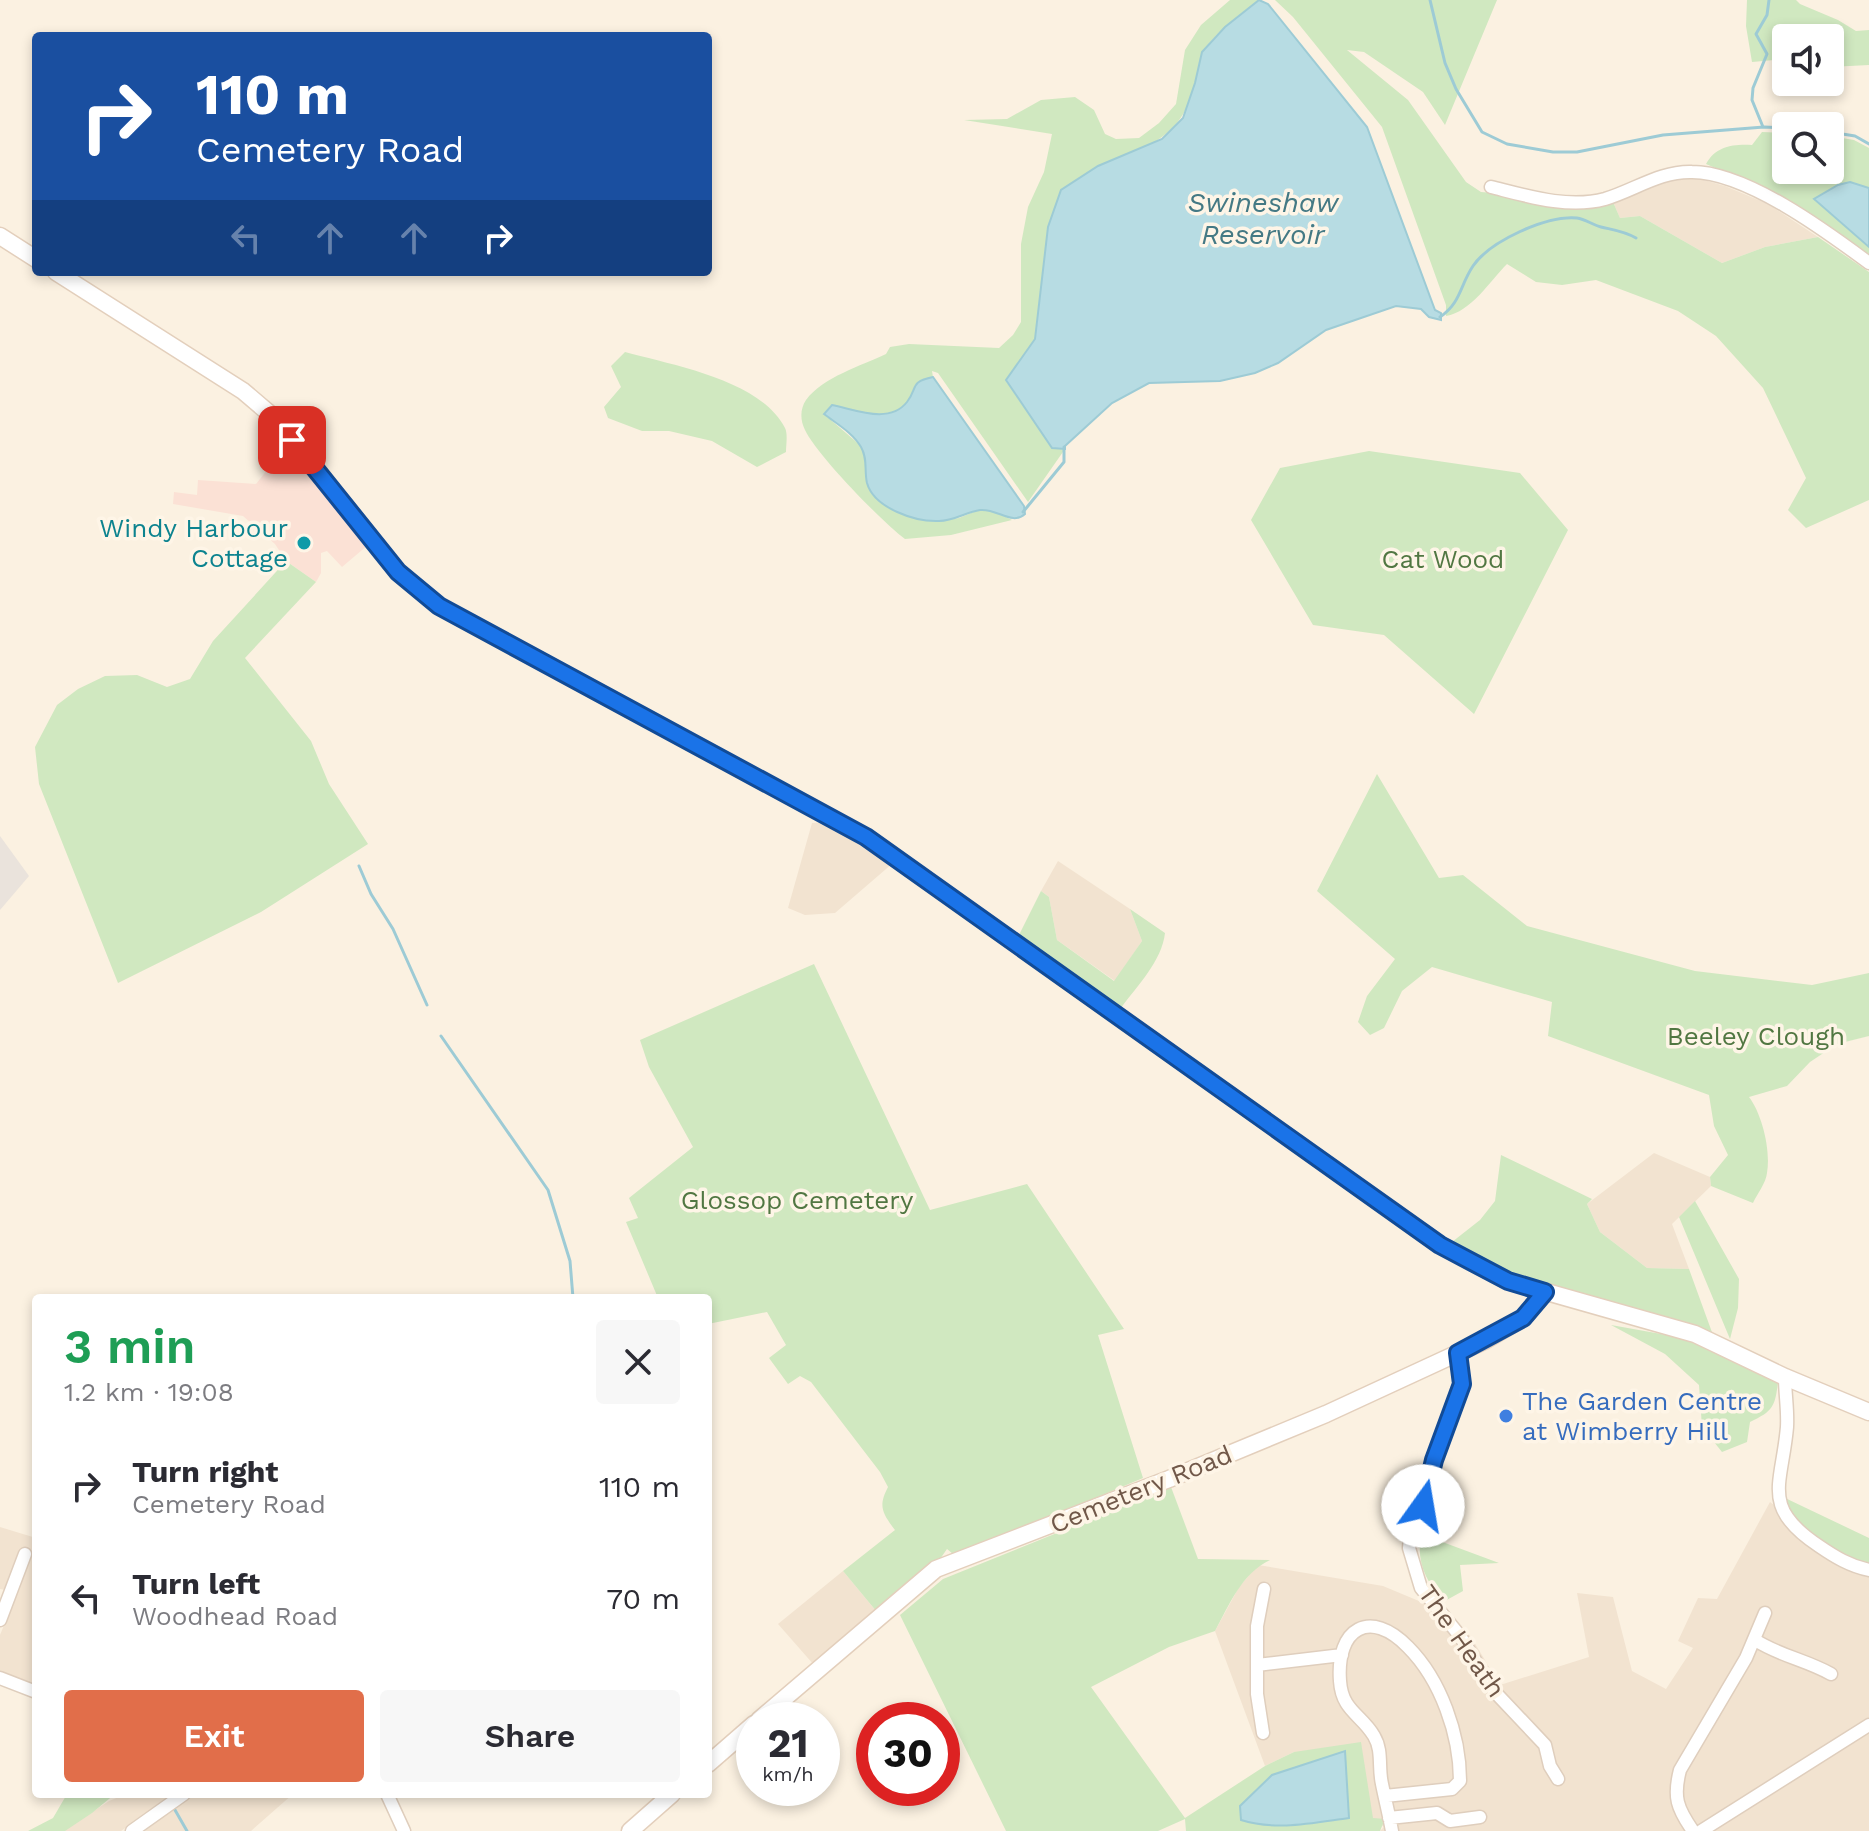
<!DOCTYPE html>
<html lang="en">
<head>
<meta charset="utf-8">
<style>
  :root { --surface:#fff; --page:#f7f7f7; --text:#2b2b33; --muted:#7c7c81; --accent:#e16e4a }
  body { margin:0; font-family:"Work Sans",sans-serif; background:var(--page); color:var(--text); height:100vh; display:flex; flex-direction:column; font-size:30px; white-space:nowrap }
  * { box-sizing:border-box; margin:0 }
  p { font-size:26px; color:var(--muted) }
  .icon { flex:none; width:44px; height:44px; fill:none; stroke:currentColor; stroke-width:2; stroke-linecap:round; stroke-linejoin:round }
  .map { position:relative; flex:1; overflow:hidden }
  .drawer { position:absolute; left:32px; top:1294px; width:680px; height:504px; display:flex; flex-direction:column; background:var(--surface); border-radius:8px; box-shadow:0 4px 12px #0003 }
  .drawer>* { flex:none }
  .top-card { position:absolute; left:32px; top:32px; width:680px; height:244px; border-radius:8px; box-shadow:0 4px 12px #0003; background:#1a4fa0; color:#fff; overflow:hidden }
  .tools { position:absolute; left:1772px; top:24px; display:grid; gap:16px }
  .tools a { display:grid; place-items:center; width:72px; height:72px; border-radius:8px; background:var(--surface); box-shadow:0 4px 12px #0003; font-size:40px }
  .speed { position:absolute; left:736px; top:1702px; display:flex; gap:16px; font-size:40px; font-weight:700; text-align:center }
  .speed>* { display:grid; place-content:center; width:104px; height:104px; border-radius:50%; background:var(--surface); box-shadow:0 4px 12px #0003; line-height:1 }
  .speed small { font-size:20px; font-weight:400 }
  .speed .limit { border:12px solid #d22; background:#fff; color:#111 }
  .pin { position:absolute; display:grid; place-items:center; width:68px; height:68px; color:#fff; margin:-34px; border-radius:16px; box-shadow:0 4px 12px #0006 }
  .me { position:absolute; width:88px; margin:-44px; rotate:13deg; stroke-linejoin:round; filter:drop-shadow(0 0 6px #0008) }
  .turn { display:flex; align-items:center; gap:28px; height:168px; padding:0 32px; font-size:36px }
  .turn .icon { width:104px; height:104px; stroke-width:2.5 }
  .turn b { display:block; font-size:56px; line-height:68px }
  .lanes { display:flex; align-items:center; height:76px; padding:0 32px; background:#0003; justify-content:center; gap:40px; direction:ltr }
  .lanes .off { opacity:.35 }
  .round { display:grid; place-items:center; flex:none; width:84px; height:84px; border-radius:8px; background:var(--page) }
  .overview { display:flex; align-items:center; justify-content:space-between; height:136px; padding:0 32px }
  h1 { font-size:48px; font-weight:600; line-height:60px; color:#1e9e55 }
  .button { display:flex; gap:16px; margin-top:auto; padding:16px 32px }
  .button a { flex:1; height:92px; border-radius:8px; background:var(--accent); color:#fff; font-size:32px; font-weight:600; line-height:92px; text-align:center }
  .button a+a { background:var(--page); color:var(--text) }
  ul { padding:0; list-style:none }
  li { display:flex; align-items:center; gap:24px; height:112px; padding:0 32px }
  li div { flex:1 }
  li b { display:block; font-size:30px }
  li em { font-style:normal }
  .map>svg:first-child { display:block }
  .residential { fill:#f2e3d0 }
  .commercial { fill:#fbe1d5 }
  .industrial { fill:#eae3dc }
  .green { fill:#d0e8c0 }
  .water { fill:#b7dce3; stroke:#9dcbd5; stroke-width:2 }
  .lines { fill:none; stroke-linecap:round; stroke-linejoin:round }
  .stream { stroke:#9dcbd5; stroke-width:3 }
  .street-casing { stroke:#dfcebd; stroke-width:15 }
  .secondary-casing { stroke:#e3cfbc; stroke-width:19 }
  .street { stroke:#fff; stroke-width:12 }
  .secondary { stroke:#fff; stroke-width:16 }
  .route-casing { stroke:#114b97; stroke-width:20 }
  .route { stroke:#1a73e8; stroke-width:14 }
  .culture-dot { fill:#0f9aa8; stroke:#fef5e7; stroke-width:3 }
  .shop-dot { fill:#3f7fe0; stroke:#fef5e7; stroke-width:3 }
  .labels { text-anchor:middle; stroke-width:7; stroke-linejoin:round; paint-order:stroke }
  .culture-label { font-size:26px; fill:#0d838f; stroke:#fef5e7; text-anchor:end }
  .park-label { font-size:26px; fill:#517742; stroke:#fef5e7 }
  .shop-label { font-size:26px; fill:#366cbe; stroke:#fef5e7; text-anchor:start }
  .street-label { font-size:26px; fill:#715849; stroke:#fef5e7 }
  .water-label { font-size:28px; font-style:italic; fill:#447984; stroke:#fef5e7 }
</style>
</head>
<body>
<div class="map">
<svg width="1869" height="1831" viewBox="0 0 1869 1831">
  <rect width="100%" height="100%" fill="#fbf1e1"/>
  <!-- residential -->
  <path class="residential" d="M1693 177 1725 186 1768 204 1818 237 1765 247 1722 263 1640 216 1620 218 1613 202 1660 182Z
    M827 822 893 863 835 913 805 915 788 908 812 823Z
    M1058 861 1130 909 1142 941 1115 981 1057 940 1049 897 1041 891Z
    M1654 1153 1710 1177 1711 1186 1672 1224 1689 1269 1647 1268 1600 1232 1587 1204Z
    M1770 1502 1803 1527 1869 1565V1831H1380L1384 1827 1294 1752 1265 1766 1215 1631 1239 1587 1258 1565 1383 1586 1450 1614 1471 1637 1500 1685 1589 1657 1577 1593 1613 1597 1632 1671 1666 1689 1693 1648 1678 1641 1698 1598 1717 1599Z
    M0 1527 36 1538V1687L0 1674V1635L14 1601 4 1597 7 1590 0 1589Z
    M843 1571 877 1612 814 1665 778 1624Z
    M126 1794H175L121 1831H63L109 1801Z
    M193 1794H293L251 1831H145Z"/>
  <!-- commercial -->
  <path class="commercial" d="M289 442 368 545 342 567 327 551 321 553V573L316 582 286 561 275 544 243 516 173 504 174 492 197 495 198 480 256 484Z"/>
  <!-- industrial -->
  <path class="industrial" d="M0 836 29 876 0 910Z"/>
  <!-- green -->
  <path class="green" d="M1230 0H1259C1240 15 1218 30 1204 50 1199 58 1198 70 1196 80 1187 117 1174 132 1141 150L1039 318 1035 339 1006 381 1052 448 1065 449 1028 502 938 373 932 371 933 377C908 382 918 387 907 402 890 425 854 409 832 405L825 415 860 445 866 459V480L884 504 917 519 940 521 959 518 976 511 990 509 1012 520 951 535 905 539C882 522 816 454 805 430 800 420 800 409 806 400 823 377 861 366 886 354L890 347 909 344 999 348 1013 335 1021 322V244L1028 207 1044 172 1052 134 964 120 1007 119 1041 100 1075 97 1094 110 1105 134 1116 139 1139 138 1159 123 1176 104 1185 50 1201 25Z
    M1275 0H1497L1445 125 1423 92 1364 52 1347 50 1408 100 1466 182 1481 192 1613 202 1620 218 1640 216 1722 263 1765 247 1818 237 1869 272V500L1806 528 1788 510 1806 478 1763 388 1716 336 1678 311 1596 280 1562 285 1536 282 1507 264C1490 281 1471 312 1446 316V305L1382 127 1293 17Z
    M1747 0H1796L1800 4 1838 20 1856 31 1869 30V65L1830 67V38H1786V59L1752 62 1746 26Z
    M1762 132 1786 133V170H1830V136L1854 140 1869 148V188L1850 182 1814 199 1869 247V257L1764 189 1706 164C1716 146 1733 144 1752 145Z
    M625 352C672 365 761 380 785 428 788 434 786 445 786 452L757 467 712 441 669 431H642L608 418 604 407 621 387 611 366Z
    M1369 451 1520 473 1568 530 1474 714 1384 635 1313 625 1251 520 1280 468Z
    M286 561 316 582 245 658 311 741 329 784 368 844 261 912 118 983 39 784 35 747 57 705 78 689 105 676 137 675 167 687 190 679 213 641Z
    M1377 774 1439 878 1463 875 1527 926 1695 971 1812 985 1869 973V1036L1837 1044 1810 1062 1787 1086 1749 1097C1762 1114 1771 1150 1767 1173 1766 1183 1757 1194 1753 1203L1711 1186 1710 1177 1728 1155 1714 1126 1709 1095 1548 1036 1552 1002 1432 967 1402 991 1384 1028 1370 1035 1358 1022 1367 996 1395 959 1317 891Z
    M1041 891 1049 897 1057 940 1114 981 1142 941 1130 909 1165 933C1162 961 1137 986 1121 1008L1019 935Z
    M814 964 930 1210 1027 1184 1124 1329 1098 1335 1143 1478 960 1555 953 1554 947 1549 940 1559 877 1612 843 1571 895 1530C882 1513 878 1506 888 1487L880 1472 811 1382 800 1376 788 1384 769 1358 786 1345 767 1312 708 1324V1298H658L626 1222 638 1218 629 1198 693 1147 649 1067 640 1040Z
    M1501 1155 1592 1199 1587 1204 1600 1232 1647 1268 1689 1269 1713 1335 1530 1280 1478 1259 1452 1242 1480 1220 1495 1201Z
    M1695 1201 1739 1279 1738 1308 1730 1339 1679 1217Z
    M1611 1325 1689 1339 1778 1382C1775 1407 1773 1411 1750 1422L1747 1442 1722 1452 1702 1427 1699 1385 1665 1354Z
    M1171 1487 1198 1559 1270 1560C1242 1573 1229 1605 1215 1631L1169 1647 1091 1687 1185 1818 1265 1766 1294 1752 1361 1742 1373 1818 1385 1819 1380 1831H1186L1185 1819 1158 1831H1006L900 1615 943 1579Z
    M1783 1497 1869 1538V1565C1836 1550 1798 1534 1783 1497Z
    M1421 1534 1499 1563 1460 1565 1463 1591 1443 1602C1426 1580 1416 1563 1421 1534Z
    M67 1794H115L92 1813 65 1831H28L53 1818Z"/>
  <!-- water -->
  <path class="water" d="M1259 0 1268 4 1367 127 1435 310 1441 313V320L1429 317 1421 309 1396 306 1326 330 1278 363 1255 373 1220 381 1149 383 1112 403 1065 446V449L1052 448 1006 380 1035 339 1048 227 1061 190 1098 166 1162 139 1183 118 1195 83 1202 52 1225 27Z
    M1850 182 1869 188V247L1814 199 1838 185Z
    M933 377 1024 506 1025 514C1012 526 997 508 980 510 966 512 954 521 939 521 915 522 874 508 867 483 864 470 868 459 861 447 853 433 837 424 824 414L832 405C854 409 889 425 907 402 918 388 909 382 933 377Z
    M1345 1751 1349 1818C1312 1823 1276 1831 1241 1820L1240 1806 1272 1775Z"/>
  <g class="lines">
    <!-- stream -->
    <path class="stream" d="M1430 0 1445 63 1456 89 1482 132 1507 144 1553 152H1577L1663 135 1764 127 1786 128
      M1763 127 1752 100 1753 88 1767 54 1756 34 1767 15 1769 0
      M1830 132 1855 136 1869 144
      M1440 317C1461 303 1460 285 1473 266 1490 241 1547 215 1577 218 1585 219 1593 225 1601 227 1614 230 1624 231 1636 238
      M1023 512 1064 462V447
      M359 866 371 894 393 929 427 1005
      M441 1036 548 1190 570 1261 573 1298
      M175 1810 187 1831"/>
    <defs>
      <path id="street" d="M1491 187C1527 196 1568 209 1605 199 1635 190 1660 171 1692 172 1746 172 1826 231 1869 263
        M1458 1353 1462 1384 1434 1460 1423 1506 1411 1527 1409 1548 1421 1588 1460 1636 1494 1691 1545 1745 1550 1766 1558 1779
        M1785 1377C1785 1394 1788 1410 1787 1427 1782 1485 1760 1507 1819 1546 1835 1557 1850 1566 1869 1570
        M0 1620 25 1554
        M1755 1640C1780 1656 1806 1660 1831 1674
        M1257 1665V1626L1264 1589
        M0 1678 36 1692
        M1263 1733 1257 1694V1665L1342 1655
        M387 1794 404 1831
        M1385 1796 1452 1789 1460 1781C1460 1735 1441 1680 1408 1647 1370 1608 1336 1628 1340 1681 1342 1711 1361 1714 1374 1736 1383 1751 1378 1767 1382 1784 1385 1799 1389 1815 1392 1831
        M1389 1818 1437 1813 1450 1821 1480 1817
        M132 1831 184 1794
        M1693 1831C1677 1808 1673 1797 1680 1770L1746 1658 1765 1613
        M1701 1831 1869 1725"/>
      <path id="secondary" d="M0 236 36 259
        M56 272 243 391 277 420 398 572 439 606 866 837 1440 1245 1508 1281 1695 1334 1785 1377 1869 1412
        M759 1720 936 1569 1169 1479 1326 1414 1484 1341 1523 1318 1545 1292
        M708 1764 754 1724
        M630 1831 672 1794"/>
    </defs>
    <!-- street casing -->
    <use href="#street" class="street-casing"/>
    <!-- secondary casing -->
    <use href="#secondary" class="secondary-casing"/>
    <!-- street -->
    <use href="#street" class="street"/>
    <!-- secondary -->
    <use href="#secondary" class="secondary"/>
  </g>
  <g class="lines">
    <defs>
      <path id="route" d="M292 440 398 572 439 606 866 837 1440 1245 1508 1281 1545 1292 1523 1318 1458 1353 1462 1384 1434 1460 1423 1506"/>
    </defs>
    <!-- route casing -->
    <use href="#route" class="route-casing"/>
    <!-- route -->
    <use href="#route" class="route"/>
  </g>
  <!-- markers -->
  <circle class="culture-dot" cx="304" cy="543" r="8"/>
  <circle class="shop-dot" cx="1506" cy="1416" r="8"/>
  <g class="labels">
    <!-- culture labels -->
    <g class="culture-label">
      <text x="288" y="537">Windy Harbour<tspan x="288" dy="30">Cottage</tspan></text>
    </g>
    <!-- park labels -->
    <g class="park-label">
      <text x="1443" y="568">Cat Wood</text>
      <text x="1756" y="1045">Beeley Clough</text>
      <text x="797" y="1209">Glossop Cemetery</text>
    </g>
    <!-- shop labels -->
    <g class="shop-label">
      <text x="1522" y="1410">The Garden Centre<tspan x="1522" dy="30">at Wimberry Hill</tspan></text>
    </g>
    <!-- street labels -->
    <g class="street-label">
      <text transform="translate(1141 1489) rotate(-22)" y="9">Cemetery Road</text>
      <text transform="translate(1462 1641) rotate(55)" y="9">The Heath</text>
    </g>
    <!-- water labels -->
    <g class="water-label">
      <text x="1263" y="212">Swineshaw<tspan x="1263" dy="32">Reservoir</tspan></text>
    </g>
  </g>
</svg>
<div class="tools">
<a><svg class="icon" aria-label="sound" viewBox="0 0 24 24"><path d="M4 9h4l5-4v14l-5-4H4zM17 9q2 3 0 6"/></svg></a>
<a><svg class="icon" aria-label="search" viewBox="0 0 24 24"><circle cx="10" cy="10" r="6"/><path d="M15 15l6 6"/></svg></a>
</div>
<div class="speed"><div>21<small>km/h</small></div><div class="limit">30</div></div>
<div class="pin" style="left:292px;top:440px;background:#d93025"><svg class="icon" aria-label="arrive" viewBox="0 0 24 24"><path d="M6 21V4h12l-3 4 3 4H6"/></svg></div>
<svg class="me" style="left:1423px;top:1506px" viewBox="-20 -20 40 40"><circle r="19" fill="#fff"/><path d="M0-13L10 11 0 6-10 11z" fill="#1a73e8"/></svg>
<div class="top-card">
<div class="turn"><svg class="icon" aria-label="right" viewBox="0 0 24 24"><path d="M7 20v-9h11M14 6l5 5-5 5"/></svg><div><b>110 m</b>Cemetery Road</div></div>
<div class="lanes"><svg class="icon off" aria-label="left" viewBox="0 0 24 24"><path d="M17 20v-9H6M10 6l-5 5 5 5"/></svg><svg class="icon off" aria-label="ahead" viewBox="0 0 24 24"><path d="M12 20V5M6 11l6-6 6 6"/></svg><svg class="icon off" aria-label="ahead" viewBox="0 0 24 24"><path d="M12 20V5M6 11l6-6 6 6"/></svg><svg class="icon" aria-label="right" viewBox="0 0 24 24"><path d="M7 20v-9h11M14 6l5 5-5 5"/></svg></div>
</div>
<section class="drawer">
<div class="overview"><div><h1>3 min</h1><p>1.2 km · 19:08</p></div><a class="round"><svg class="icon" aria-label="close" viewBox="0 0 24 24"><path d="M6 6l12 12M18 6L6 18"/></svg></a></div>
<ul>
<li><svg class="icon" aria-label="right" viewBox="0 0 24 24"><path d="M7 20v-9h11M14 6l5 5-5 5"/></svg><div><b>Turn right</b><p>Cemetery Road</p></div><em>110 m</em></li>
<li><svg class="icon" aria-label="left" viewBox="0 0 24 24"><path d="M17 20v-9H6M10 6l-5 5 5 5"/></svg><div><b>Turn left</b><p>Woodhead Road</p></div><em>70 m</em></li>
</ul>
<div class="button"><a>Exit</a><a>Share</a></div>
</section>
</div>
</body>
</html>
